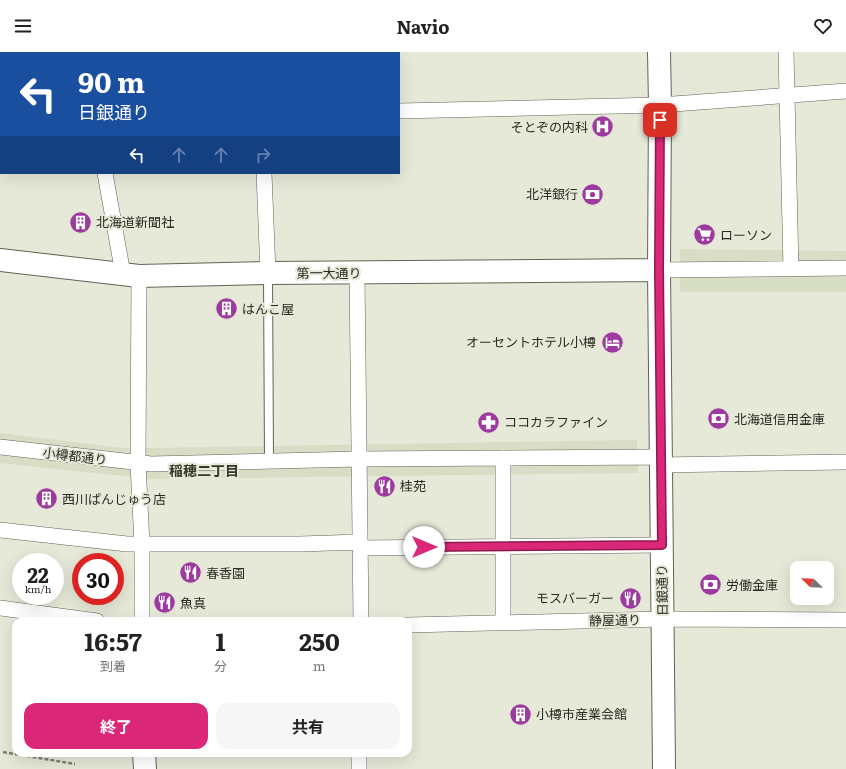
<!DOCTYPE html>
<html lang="ja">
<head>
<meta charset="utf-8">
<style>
  :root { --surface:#fff; --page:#f6f6f6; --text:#222; --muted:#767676; --accent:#db2777 }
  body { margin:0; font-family:Literata,"Noto Sans JP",serif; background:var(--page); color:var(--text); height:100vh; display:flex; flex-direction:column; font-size:15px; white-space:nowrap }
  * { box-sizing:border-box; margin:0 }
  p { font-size:13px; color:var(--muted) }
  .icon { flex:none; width:22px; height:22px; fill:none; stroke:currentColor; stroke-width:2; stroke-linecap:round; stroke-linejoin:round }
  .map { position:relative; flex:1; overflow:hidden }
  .side { position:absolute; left:12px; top:565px; width:400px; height:140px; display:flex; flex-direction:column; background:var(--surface); border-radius:12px; box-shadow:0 4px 16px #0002 }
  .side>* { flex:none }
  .top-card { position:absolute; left:0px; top:0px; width:400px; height:122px; box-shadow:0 4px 16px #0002; background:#1a4fa0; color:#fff; overflow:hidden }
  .needle { width:26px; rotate:293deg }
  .controls { position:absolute; left:790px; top:509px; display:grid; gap:8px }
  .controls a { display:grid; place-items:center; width:44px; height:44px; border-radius:8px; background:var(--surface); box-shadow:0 4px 16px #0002; font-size:20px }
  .speed { position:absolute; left:12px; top:501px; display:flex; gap:8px; font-size:20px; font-weight:700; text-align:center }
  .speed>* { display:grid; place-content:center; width:52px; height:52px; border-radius:50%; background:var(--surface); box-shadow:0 4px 16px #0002; line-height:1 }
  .speed small { font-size:10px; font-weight:400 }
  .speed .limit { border:6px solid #d22; background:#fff; color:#111 }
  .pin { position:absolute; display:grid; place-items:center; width:34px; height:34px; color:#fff; margin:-17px; border-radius:8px; box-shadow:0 2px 6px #0006 }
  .me { position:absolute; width:44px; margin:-22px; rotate:90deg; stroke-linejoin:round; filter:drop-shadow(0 0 3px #0008) }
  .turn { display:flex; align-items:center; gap:14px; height:84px; padding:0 12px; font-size:18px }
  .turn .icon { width:52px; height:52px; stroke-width:2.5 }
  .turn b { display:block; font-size:28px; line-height:34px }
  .lanes { display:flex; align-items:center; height:38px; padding:0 12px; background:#0003; justify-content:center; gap:20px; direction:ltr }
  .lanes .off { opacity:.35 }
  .eta { display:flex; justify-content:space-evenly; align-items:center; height:68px; text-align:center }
  .eta b { font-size:24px; font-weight:700; line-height:28px }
  .action { display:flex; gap:8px; margin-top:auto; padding:8px 12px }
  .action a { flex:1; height:46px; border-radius:12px; background:var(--accent); color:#fff; font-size:16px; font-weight:700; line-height:46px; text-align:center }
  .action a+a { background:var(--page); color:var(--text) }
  header { display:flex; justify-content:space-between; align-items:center; height:52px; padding:0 12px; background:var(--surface); font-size:18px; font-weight:700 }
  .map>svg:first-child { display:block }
  .built { fill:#d8ddc5 }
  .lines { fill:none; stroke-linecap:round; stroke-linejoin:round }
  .lane-casing { stroke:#616454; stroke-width:10 }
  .street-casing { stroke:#616454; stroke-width:16 }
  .secondary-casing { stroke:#616454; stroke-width:24 }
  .path { stroke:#7f8175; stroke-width:2.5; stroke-dasharray:4 2; stroke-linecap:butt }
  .lane { stroke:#fff; stroke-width:8 }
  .street { stroke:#fff; stroke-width:15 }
  .secondary { stroke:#fff; stroke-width:22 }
  .route-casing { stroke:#8e194d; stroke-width:10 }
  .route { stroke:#db2777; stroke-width:7 }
  .labels { text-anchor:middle; stroke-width:4; stroke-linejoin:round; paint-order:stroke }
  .poi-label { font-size:13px; fill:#2a2b24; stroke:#e6e9d7; text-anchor:start }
  .street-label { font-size:13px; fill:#2a2b24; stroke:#e6e9d7 }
  .neighbourhood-label { font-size:14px; font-weight:bold; fill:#343729; stroke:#e6e9d7 }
</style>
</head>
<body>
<header><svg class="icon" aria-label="menu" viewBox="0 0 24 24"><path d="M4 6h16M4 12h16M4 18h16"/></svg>Navio<svg class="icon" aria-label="heart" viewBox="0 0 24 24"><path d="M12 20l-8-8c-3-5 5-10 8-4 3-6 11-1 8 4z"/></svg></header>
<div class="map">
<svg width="846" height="717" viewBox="0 0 846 717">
  <rect width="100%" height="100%" fill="#e6e9d7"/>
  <!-- built -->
  <path class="built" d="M680 197 846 199V240H680Z
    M0 381 122 396H149L637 388 638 421 151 427 0 411Z"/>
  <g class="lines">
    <defs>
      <path id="lane" d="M268 222 269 409"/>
      <path id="street" d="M79 0V1
        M259 0V1
        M786 0 791 217
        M399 59 660 53 846 39
        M0 67H1
        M105 121 123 222
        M264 121 268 221
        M659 218 846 216
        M357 222 361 569
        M139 224 138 411 142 493V569
        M0 395 151 412 359 407 661 405
        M661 413 846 410
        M0 478 127 492H300L360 490
        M360 496 662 493
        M0 556 97 569
        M503 571V406
        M408 573 663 567 846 568
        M359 717V701"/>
      <path id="secondary" d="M659 0 660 53 659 218 664 717
        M0 208 139 224 268 221 659 218
        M144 701 145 717"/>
    </defs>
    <!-- lane casing -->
    <use href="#lane" class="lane-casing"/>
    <!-- street casing -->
    <use href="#street" class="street-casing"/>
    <!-- secondary casing -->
    <use href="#secondary" class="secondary-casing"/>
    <!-- path -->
    <path class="path" d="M3 700 75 712"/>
    <!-- lane -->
    <use href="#lane" class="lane"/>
    <!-- street -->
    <use href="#street" class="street"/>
    <!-- secondary -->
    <use href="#secondary" class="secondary"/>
  </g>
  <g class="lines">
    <defs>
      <path id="route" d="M424 495 662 493 659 218 660 68"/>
    </defs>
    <!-- route casing -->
    <use href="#route" class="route-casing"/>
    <!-- route -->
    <use href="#route" class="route"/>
  </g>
  <!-- icons -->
  <defs>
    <symbol id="hospital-disc" viewBox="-11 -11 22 22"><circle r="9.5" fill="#9d3aa0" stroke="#e6e9d7"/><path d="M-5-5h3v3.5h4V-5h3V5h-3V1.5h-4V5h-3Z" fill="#fff"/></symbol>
    <symbol id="bank-disc" viewBox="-11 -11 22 22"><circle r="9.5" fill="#9d3aa0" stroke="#e6e9d7"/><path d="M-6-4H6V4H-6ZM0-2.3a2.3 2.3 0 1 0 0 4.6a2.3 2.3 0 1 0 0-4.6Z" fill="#fff"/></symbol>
    <symbol id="building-disc" viewBox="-11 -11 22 22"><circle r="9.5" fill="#9d3aa0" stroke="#e6e9d7"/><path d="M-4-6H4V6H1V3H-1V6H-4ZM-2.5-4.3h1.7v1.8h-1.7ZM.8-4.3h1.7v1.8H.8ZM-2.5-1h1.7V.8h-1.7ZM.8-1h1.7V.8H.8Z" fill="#fff"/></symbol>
    <symbol id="supermarket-disc" viewBox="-11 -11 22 22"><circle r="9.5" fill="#9d3aa0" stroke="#e6e9d7"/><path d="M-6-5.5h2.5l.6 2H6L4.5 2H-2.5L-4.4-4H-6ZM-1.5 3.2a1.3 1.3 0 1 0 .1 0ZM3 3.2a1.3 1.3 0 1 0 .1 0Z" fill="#fff"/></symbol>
    <symbol id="hotel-disc" viewBox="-11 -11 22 22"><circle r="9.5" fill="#9d3aa0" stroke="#e6e9d7"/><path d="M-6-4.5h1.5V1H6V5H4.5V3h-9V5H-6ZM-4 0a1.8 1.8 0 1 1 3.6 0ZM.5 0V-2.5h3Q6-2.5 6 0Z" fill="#fff"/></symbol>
    <symbol id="pharmacy-disc" viewBox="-11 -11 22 22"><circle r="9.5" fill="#9d3aa0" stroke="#e6e9d7"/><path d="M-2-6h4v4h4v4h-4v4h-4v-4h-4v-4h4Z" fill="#fff"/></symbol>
    <symbol id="restaurant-disc" viewBox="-11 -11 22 22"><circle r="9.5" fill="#9d3aa0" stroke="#e6e9d7"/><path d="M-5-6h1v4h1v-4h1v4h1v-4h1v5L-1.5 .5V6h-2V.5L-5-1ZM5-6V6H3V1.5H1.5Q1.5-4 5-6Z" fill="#fff"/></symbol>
  </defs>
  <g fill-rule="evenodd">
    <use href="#hospital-disc" x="590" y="62" width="25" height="25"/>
    <use href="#bank-disc" x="580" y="130" width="25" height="25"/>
    <use href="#building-disc" x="68" y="158" width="25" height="25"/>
    <use href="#supermarket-disc" x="692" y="170" width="25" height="25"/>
    <use href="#building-disc" x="214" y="244" width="25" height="25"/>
    <use href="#hotel-disc" x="600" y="278" width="25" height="25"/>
    <use href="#bank-disc" x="706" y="354" width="25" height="25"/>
    <use href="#pharmacy-disc" x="476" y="358" width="25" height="25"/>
    <use href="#restaurant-disc" x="372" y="422" width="25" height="25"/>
    <use href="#building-disc" x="34" y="434" width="25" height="25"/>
    <use href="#restaurant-disc" x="178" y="508" width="25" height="25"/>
    <use href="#bank-disc" x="698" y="520" width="25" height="25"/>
    <use href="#restaurant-disc" x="618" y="534" width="25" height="25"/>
    <use href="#restaurant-disc" x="152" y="538" width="25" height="25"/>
    <use href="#building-disc" x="508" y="650" width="25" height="25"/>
  </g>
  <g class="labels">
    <!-- poi labels -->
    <g class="poi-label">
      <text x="588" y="80" text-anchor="end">そとぞの内科</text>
      <text x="578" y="147" text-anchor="end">北洋銀行</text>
      <text x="96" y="175">北海道新聞社</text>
      <text x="720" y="188">ローソン</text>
      <text x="242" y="262">はんこ屋</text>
      <text x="596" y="295" text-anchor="end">オーセントホテル小樽</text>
      <text x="734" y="372">北海道信用金庫</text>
      <text x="504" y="375">ココカラファイン</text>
      <text x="400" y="439">桂苑</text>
      <text x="62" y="452">西川ぱんじゅう店</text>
      <text x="206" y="526">春香園</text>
      <text x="726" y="538">労働金庫</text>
      <text x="614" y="551" text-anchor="end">モスバーガー</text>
      <text x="180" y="556">魚真</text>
      <text x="536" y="667">小樽市産業会館</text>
    </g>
    <!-- street labels -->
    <g class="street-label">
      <text x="329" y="226">第一大通り</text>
      <text transform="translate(75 404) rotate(7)" y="5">小樽都通り</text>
      <text transform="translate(662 538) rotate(-91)" y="5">日銀通り</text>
      <text transform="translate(615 568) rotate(-1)" y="5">静屋通り</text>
    </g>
    <!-- neighbourhood labels -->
    <g class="neighbourhood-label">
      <text x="204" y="424">稲穂二丁目</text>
    </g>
  </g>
</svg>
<div class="controls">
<a><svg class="needle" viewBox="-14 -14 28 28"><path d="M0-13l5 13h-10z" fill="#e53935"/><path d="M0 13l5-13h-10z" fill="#767676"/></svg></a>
</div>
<div class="speed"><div>22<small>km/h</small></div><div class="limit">30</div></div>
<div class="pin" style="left:660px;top:68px;background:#d93025"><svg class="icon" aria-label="arrive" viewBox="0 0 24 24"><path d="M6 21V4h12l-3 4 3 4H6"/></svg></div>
<svg class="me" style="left:424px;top:495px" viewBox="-20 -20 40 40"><circle r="19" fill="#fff"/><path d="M0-13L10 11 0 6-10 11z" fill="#db2777"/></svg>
<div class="top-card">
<div class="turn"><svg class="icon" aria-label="left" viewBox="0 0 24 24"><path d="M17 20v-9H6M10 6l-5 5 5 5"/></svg><div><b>90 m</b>日銀通り</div></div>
<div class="lanes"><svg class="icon" aria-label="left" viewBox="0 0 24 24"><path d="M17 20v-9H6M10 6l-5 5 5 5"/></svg><svg class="icon off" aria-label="ahead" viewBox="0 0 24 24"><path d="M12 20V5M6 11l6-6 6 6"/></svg><svg class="icon off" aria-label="ahead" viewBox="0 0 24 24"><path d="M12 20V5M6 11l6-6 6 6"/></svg><svg class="icon off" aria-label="right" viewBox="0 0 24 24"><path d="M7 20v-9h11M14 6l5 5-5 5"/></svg></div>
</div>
<section class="side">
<div class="eta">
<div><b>16:57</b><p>到着</p></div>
<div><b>1</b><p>分</p></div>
<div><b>250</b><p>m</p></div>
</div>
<div class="action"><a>終了</a><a>共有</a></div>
</section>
</div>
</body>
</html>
